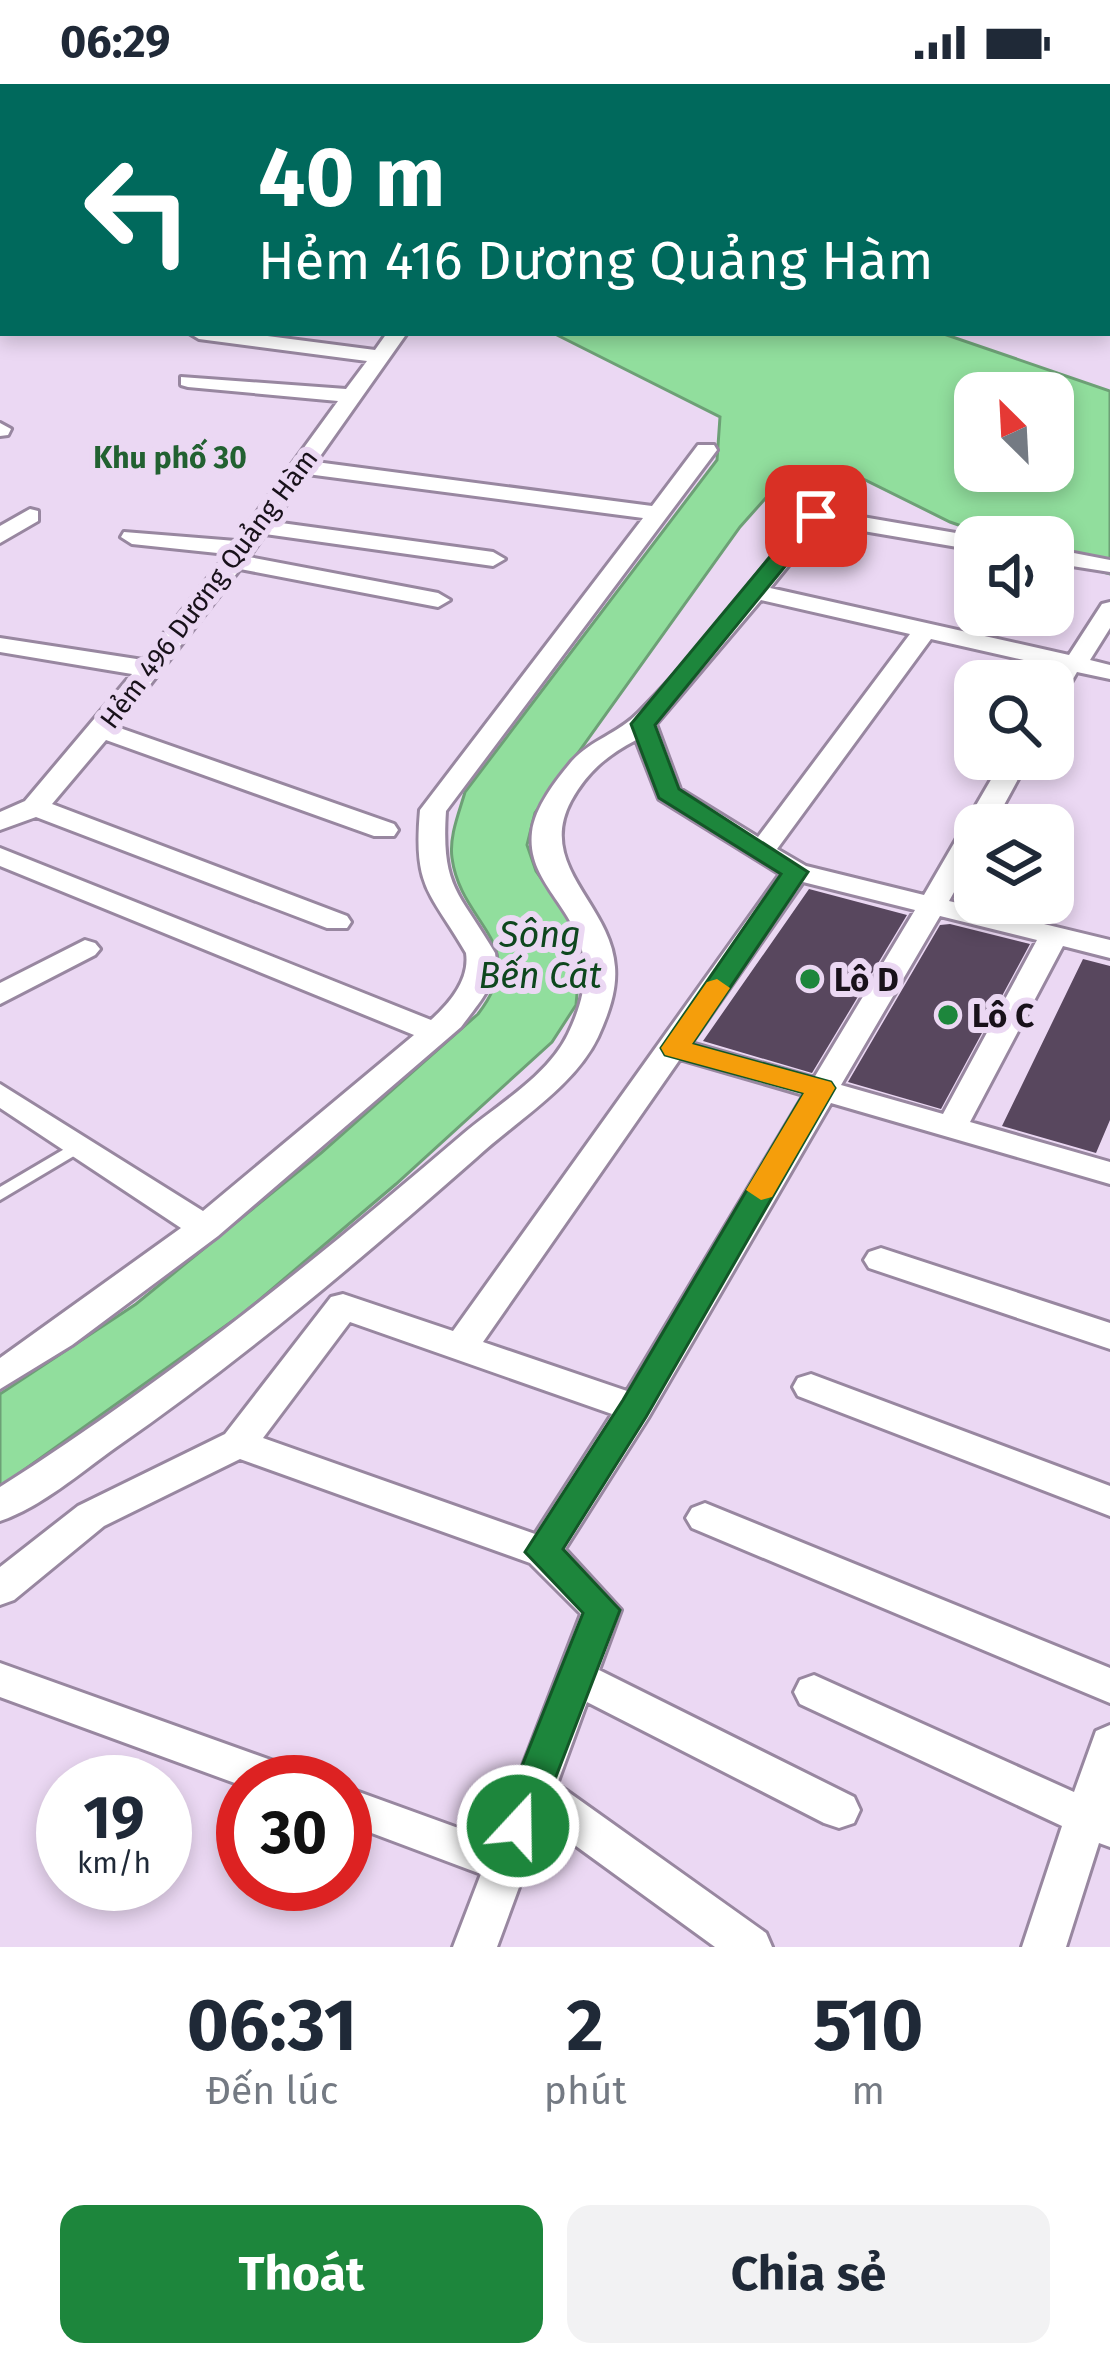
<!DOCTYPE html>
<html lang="vi">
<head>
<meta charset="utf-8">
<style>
  :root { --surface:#fff; --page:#f2f2f3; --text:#1f2937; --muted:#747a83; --accent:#1d863c }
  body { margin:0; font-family:"Fira Sans",sans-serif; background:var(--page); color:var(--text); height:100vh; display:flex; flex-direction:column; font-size:45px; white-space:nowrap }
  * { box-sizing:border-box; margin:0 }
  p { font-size:39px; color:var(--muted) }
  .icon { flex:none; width:66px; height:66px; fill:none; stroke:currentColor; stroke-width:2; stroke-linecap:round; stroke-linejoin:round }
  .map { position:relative; height:1863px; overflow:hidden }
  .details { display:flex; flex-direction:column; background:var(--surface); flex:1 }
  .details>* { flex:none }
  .banner { position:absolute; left:0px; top:0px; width:1110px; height:252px; box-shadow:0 6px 18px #0003; background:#00695c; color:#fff; overflow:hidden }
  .needle { width:78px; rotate:336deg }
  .tools { position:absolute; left:954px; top:288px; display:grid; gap:24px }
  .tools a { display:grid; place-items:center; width:120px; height:120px; border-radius:24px; background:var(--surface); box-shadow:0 6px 18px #0003; font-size:60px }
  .speed { position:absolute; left:36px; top:1671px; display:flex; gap:24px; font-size:60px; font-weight:700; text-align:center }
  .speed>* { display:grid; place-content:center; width:156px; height:156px; border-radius:50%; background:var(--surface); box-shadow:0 6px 18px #0003; line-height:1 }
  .speed small { font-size:30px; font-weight:400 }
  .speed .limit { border:18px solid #d22; background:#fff; color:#111 }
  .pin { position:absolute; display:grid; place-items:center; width:102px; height:102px; color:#fff; margin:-51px; border-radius:24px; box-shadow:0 6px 18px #0006 }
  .me { position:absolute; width:132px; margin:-66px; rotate:21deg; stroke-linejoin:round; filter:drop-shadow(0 0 9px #0008) }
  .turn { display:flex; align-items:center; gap:42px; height:252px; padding:0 60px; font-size:54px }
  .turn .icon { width:156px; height:156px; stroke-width:2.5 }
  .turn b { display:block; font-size:84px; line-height:102px }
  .eta { display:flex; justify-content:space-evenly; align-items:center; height:204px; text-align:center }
  .eta b { font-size:72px; font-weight:700; line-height:84px }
  .primary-button { display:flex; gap:24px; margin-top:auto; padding:24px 60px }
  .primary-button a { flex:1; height:138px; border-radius:24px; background:var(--accent); color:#fff; font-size:48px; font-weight:700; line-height:138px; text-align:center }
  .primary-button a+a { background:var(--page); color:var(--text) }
  .status { display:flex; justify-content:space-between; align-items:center; height:84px; padding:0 60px; background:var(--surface); direction:ltr }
  .status svg { height:33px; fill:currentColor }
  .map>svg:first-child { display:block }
  .water { fill:#91de9d; stroke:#6da076; stroke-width:3; fill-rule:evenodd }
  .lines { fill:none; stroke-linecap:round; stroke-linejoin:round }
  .river { fill:#91de9d; fill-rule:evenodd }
  .building { fill:#58475e }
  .lane-casing { stroke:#9887a0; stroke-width:6 }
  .street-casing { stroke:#9887a0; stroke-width:6 }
  .lane { fill:#fff; fill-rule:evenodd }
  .street { fill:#fff; fill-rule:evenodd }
  .route { fill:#1d863c; stroke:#135727; stroke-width:3 }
  .slow { fill:#f59e0b }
  .poi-dot { fill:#1d863c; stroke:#ebd8f3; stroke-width:4.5 }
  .labels { text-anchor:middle; stroke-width:12; stroke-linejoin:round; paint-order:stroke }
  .far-street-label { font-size:27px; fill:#18111a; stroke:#ebd8f3 }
  .far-neighbourhood-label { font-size:30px; font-weight:bold; fill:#226131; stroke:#ebd8f3 }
  .poi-label { font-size:33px; font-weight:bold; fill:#18111a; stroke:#ebd8f3; text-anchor:start }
  .water-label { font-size:36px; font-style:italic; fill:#0e471e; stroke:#ebd8f3 }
</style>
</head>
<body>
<div class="status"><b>06:29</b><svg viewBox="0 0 49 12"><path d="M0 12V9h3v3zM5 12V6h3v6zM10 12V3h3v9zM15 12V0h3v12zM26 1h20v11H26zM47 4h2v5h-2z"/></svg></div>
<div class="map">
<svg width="1110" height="1863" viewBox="0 0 1110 1863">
  <rect width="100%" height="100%" fill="#ebd8f3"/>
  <!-- water -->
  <path class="water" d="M553 249H941L1110 307V490L1053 474V453H993L950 438 855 391 835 386 798 388 779 399 740 443 535 729 527 761 536 787 574 840 581 866 576 921 552 958 396 1100 245 1228 0 1403V1310L136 1220 321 1069 478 930C533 859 461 842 452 774 449 752 459 729 465 708L717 376 720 333ZM975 309H1053V387H975Z"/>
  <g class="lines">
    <!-- river -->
    <path class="river" d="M1107 69H1110L1107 88Z
      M3 178V199L0 200V179Z"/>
  </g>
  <!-- building -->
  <path class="building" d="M809 805 907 831 812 989 703 957Z
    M950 840 1030 860 941 1025 848 998 940 841Z
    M1083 875 1110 882V1036L1096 1069 1002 1042Z"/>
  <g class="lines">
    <defs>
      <path id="lane" d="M78 1057 86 1062 84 1066 0 1116V1103Z"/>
      <path id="street" d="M1110 56V66L1107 67V57Z
        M3 210V222L0 223V211Z
        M189 249H244L375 266 387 249H407L316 378 652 422 698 361H714L717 366 446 727C441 805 459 807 495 869 500 898 477 921 461 943L218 1152 72 1261 0 1305V1274L181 1144 0 1024V1000L203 1127 414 951 0 782V764L431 936C450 919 470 895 466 869 430 807 413 805 420 726L643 434 307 390 274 438 493 468 505 475 493 482 265 450 249 473 438 509 450 516 438 523 240 485 117 643 394 740 398 746 394 752H374L106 656 52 720 347 832 351 838 347 844H327L36 733 0 746V728L25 717 132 590 0 568V554L143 576 227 470 132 460 121 453 124 448 236 457 338 317 188 303 181 301V293L346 305 367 277 199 255Z
        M0 339 11 345 8 351 0 352Z
        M30 425 38 427V437L0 459V442Z
        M816 425 979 453 975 466 822 440 770 504 1069 571 1102 520 1110 518V544L1090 576 1110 581V595L1077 588 1062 614 1053 617V597H1047L1055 583 931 555 777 765 806 782 924 811 1003 675H1029L993 741H975V771L949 817 1110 856V874L1063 862 970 1038 1110 1078V1100L831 1019 648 1334 565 1465 621 1526 599 1586 854 1713 860 1726 854 1739 839 1744 824 1739 587 1618 557 1700 766 1849 772 1863H715L543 1738 497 1863H453L481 1790 345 1739V1703L494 1757 581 1530 530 1479 240 1375 104 1442 14 1516 0 1521V1483L78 1422 225 1350 331 1213 343 1210 453 1247 780 790 659 715 636 656C607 671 587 688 571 717 536 782 611 820 615 883 617 907 608 931 598 953 574 1003 516 1037 476 1074 360 1176 242 1276 115 1364 80 1389 41 1423 0 1437V1403C165 1298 315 1177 463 1050 497 1021 548 992 568 950 623 837 524 818 532 748 535 723 556 696 572 677 591 656 619 649 638 629 700 567 753 495 808 427ZM761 516 910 550 758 753 680 705 656 640ZM803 798 915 826 814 994 691 959ZM940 832 1037 856 943 1030 841 1001ZM680 975 804 1011 627 1307 483 1258ZM350 1238 612 1330 535 1450 263 1354Z
        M1053 465 1110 476V488L1053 479Z
        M85 856 95 859 100 865 95 871 0 920V899Z
        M881 1164 1110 1239V1265L869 1184 864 1176 869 1168Z
        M811 1290 1110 1402V1432L798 1312 793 1303 798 1294Z
        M705 1419 1110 1584V1619L692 1444 686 1434 692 1424Z
        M0 1579 296 1685 302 1698H243V1702L0 1613Z
        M814 1591 1074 1708 1096 1647 1110 1641V1763L1099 1759 1066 1863H1022L1062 1742 800 1620 794 1608 800 1596Z"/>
    </defs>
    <!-- lane casing -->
    <use href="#lane" class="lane-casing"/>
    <!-- street casing -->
    <use href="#street" class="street-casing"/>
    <!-- lane -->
    <use href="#lane" class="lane"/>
    <!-- street -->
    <use href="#street" class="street"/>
  </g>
  <!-- route -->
  <path class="route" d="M816 426 826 432 823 436 655 641 679 705 808 788 692 960 831 998 835 1004 646 1333 563 1465 620 1526 537 1742 531 1754 518 1759 504 1754 498 1742 583 1529 525 1468 623 1316 804 1009 665 971 661 964 781 790 659 714 631 640 808 427Z"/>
  <!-- slow -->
  <path class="slow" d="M717 895 730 904 692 960 831 998 835 1004 772 1113 761 1116 746 1106 804 1009 665 971 661 964 707 898Z"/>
  <!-- markers -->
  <g class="poi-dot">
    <circle cx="810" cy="895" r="12"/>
    <circle cx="948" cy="931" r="12"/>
  </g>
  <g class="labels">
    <!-- far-street labels -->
    <g class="far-street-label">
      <text transform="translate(209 505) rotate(-53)" y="9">Hẻm 496 Dương Quảng Hàm</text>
    </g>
    <!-- far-neighbourhood labels -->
    <g class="far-neighbourhood-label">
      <text x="170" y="384">Khu phố 30</text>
    </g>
    <!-- poi labels -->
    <g class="poi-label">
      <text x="834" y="907">Lô D</text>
      <text x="972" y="943">Lô C</text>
    </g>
    <!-- water labels -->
    <g class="water-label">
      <text x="540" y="863">Sông<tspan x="540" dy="41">Bến Cát</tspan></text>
    </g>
  </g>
</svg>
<div class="tools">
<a><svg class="needle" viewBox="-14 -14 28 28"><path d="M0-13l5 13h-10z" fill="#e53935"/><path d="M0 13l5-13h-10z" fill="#747a83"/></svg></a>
<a><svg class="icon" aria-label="sound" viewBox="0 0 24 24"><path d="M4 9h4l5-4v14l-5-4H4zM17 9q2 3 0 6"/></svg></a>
<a><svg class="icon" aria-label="search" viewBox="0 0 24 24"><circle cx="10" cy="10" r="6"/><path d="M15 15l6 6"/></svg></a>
<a><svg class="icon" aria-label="layers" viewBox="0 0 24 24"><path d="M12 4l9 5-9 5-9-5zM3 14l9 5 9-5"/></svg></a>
</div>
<div class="speed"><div>19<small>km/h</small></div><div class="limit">30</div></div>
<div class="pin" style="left:816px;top:432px;background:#d93025"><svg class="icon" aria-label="arrive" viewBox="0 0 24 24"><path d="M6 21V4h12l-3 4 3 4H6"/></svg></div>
<svg class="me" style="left:518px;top:1742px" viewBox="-20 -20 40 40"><circle r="17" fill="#1d863c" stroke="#fff" stroke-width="3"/><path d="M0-11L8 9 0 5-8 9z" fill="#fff"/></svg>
<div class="banner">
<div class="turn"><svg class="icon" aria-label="left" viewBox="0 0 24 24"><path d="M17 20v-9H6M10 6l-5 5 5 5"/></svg><div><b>40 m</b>Hẻm 416 Dương Quảng Hàm</div></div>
</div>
</div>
<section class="details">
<div class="eta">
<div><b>06:31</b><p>Đến lúc</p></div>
<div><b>2</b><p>phút</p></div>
<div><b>510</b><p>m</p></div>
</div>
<div class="primary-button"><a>Thoát</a><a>Chia sẻ</a></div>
</section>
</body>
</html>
